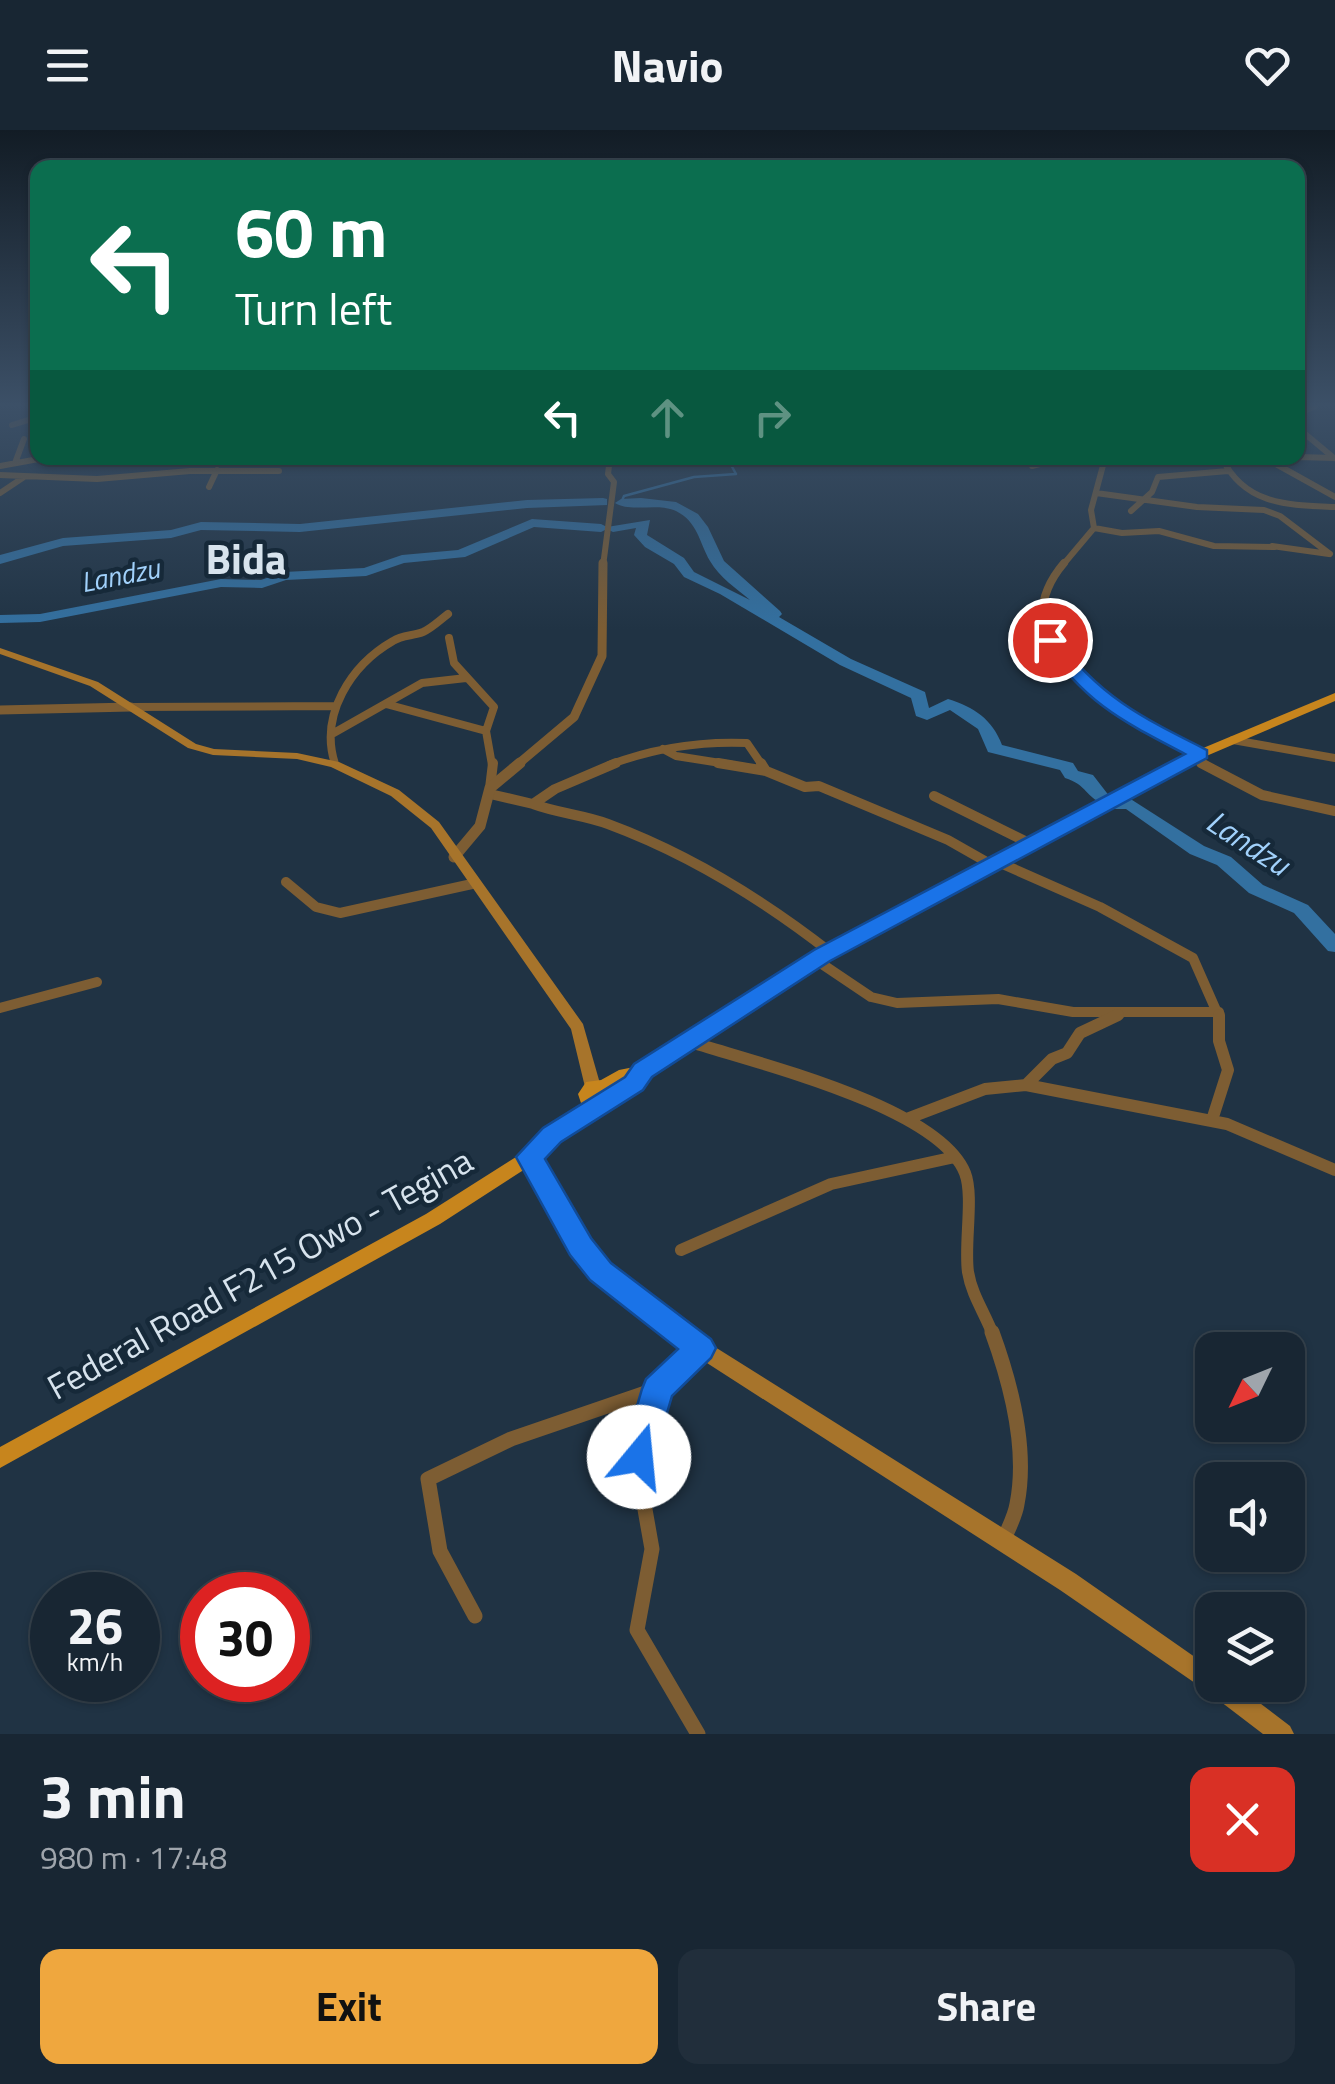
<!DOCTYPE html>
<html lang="en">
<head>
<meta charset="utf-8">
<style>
  :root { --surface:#182633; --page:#212e3b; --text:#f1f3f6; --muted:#9fa5ac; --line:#36434e; --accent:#efa73e }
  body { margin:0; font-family:"Titillium Web",sans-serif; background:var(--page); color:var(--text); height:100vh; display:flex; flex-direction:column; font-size:38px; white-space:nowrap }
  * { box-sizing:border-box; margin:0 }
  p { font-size:32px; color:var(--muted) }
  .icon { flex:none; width:55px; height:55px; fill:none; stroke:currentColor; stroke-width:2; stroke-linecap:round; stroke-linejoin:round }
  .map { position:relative; height:1604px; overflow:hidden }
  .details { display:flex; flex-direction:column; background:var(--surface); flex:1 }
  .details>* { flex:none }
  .top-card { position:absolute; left:30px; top:30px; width:1275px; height:305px; border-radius:20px; box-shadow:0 2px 8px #0004,0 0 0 2px var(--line); background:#0b6e4f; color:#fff; overflow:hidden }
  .needle { width:65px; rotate:227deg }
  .tools { position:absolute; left:1195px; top:1202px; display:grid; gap:20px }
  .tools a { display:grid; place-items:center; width:110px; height:110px; border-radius:20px; background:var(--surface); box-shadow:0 2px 8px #0004,0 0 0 2px var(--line); font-size:50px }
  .speed { position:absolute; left:30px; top:1442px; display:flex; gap:20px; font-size:50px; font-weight:700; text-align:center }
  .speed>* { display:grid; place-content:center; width:130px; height:130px; border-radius:50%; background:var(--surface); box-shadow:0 2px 8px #0004,0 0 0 2px var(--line); line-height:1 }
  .speed small { font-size:25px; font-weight:400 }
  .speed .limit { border:15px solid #d22; background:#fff; color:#111 }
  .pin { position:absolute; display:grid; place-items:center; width:85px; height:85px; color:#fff; margin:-42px; border:5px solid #fff; border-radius:50%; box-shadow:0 2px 10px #0007 }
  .me { position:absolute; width:110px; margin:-55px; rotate:17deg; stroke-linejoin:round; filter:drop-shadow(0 0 8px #0008) }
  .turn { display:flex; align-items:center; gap:35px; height:210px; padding:0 40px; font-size:45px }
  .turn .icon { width:130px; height:130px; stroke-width:2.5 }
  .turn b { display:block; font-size:70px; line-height:85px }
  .lanes { display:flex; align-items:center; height:95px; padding:0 40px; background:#0003; justify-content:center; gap:50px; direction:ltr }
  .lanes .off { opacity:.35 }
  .round { display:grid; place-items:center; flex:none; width:105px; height:105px; border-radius:20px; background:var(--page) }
  .headline { display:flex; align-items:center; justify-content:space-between; height:170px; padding:0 40px }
  h1 { font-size:60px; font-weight:700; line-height:75px }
  .action { display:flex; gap:20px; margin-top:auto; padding:20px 40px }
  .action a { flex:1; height:115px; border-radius:20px; background:var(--accent); color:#111; font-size:40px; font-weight:700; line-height:115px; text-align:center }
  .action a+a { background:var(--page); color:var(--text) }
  header { display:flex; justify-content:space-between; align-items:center; height:130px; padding:0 40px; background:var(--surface); font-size:45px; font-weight:700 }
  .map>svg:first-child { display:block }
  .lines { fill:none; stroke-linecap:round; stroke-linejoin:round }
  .stream { stroke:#3370a0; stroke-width:2.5 }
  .river { fill:#3370a0; fill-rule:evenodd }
  .minor-far4 { stroke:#7d5d33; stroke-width:6 }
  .minor-far3 { stroke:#7d5d33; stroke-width:8 }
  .minor-far2 { stroke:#7d5d33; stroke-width:10 }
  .minor-far1 { stroke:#7d5d33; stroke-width:12 }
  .minor { stroke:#7d5d33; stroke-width:15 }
  .tertiary-far2 { stroke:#7d5d33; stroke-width:6 }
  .tertiary-far1 { stroke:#7d5d33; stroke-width:9 }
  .tertiary { stroke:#7d5d33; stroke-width:11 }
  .secondary { fill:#a7742b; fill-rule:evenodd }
  .primary { fill:#c7851d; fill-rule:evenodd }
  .route { fill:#1a73e8; stroke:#114b97; stroke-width:2.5 }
  .labels { text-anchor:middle; stroke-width:9; stroke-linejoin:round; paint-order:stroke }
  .far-water-label { font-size:28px; font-style:italic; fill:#a1d1fb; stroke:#162939 }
  .water-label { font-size:32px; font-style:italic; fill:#a1d1fb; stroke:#162939 }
  .near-street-label { font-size:35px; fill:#d7e3ed; stroke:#162939 }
  .far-town-label { font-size:42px; font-weight:bold; fill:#d7e3ed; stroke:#162939 }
</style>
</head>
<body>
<header><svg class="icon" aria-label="menu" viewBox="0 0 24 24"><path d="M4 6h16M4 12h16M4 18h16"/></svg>Navio<svg class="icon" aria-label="heart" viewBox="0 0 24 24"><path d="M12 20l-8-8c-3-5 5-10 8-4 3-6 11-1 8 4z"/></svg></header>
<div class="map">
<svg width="1335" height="1604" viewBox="0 0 1335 1604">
  <rect width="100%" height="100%" fill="#203344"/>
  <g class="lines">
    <!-- stream -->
    <path class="stream" d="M621 373 624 366 694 347 736 344 730 333 761 328"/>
    <!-- river -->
    <path class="river" d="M603 368 607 369V375L527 378 300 402 201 400 171 408 63 416 0 434V425L63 408 171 400 201 392 300 394 527 370Z
      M641 368 676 372 698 384 708 397 724 431 780 481 782 484 779 487 851 529 925 562 929 578 948 569C974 577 992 589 1002 615L1073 633 1078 641 1093 645 1110 667 1101 672C1088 669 1086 654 1065 648L1060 640 988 622 978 599 950 580 927 590 916 586 911 568 840 535 720 464 684 447 674 434 645 417 634 405 636 398 613 402 607 399 601 402 534 397 465 427 404 433 366 446 286 450 262 458 221 457 40 492 0 493V485L40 484 221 449 261 450 284 442 364 438 402 425 458 420 532 389 601 394 607 397 650 390 647 405 684 428 694 442 750 470C737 459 719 447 710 431 699 412 698 392 676 381 657 372 631 383 615 373L621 369Z
      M1129 668 1204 716 1231 727 1263 755 1308 775 1335 804V822L1328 821 1294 783 1249 763 1217 735 1190 724 1126 679H1113L1110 675 1113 671Z"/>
    <!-- minor-far4 -->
    <path class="minor-far4" d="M1298 284 1315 276
      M12 295 38 287
      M1298 298 1334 328
      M1222 328C1245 376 1290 375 1335 377
      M1265 328 1335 367
      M15 333 24 309
      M0 336 44 328
      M1032 336 1063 328 1102 331
      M0 345 97 349 190 341H279
      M209 357 217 340
      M0 363 24 347
      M1096 363 1197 377 1264 380 1280 386 1330 424
      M1131 381 1152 362 1158 347 1228 341
      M1094 398 1122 403 1159 401 1214 416 1275 417
      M1272 416 1329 424
      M1062 436 1094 398 1091 380 1105 328"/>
    <!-- minor-far3 -->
    <path class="minor-far3" d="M1064 433C988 523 1133 592 1200 624
      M449 508 454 533 494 577 486 601 492 635
      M386 574 486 601
      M131 577 334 576
      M332 604 422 553 466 548
      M1233 610 1335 628
      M663 619 676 626 733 635
      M1192 628 1205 635
      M335 634C319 585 351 535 393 511 402 505 413 506 423 502 432 498 440 490 448 484
      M609 635C654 618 699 611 747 613L762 635"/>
    <!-- minor-far2 -->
    <path class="minor-far2" d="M718 633 766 641 805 657 819 656 948 710 992 735
      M761 633 766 641
      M1201 633 1262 665 1335 681
      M490 658 493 633
      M490 664 533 674 555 659 616 633
      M934 666 1031 714
      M533 674C557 683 584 685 608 694 689 724 762 769 830 822
      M998 732 1100 777 1193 828 1219 887
      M286 752 316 777 340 783 472 754
      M816 830 871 867 897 873 998 869 1073 882H1219
      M0 878 97 852
      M1113 887 1120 884"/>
    <!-- minor-far1 -->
    <path class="minor-far1" d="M688 911C755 933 938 976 965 1043 974 1066 964 1114 968 1142 972 1166 985 1183 993 1205
      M1026 955 1052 929 1067 923 1080 903 1118 885
      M909 988 985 959 1026 955 1227 994 1335 1040
      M1212 990 1228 940 1219 911V885
      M681 1120 831 1054 955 1027"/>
    <!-- minor -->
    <path class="minor" d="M992 1202C1011 1254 1028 1319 1017 1374 1015 1387 1008 1399 1003 1411
      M475 1486 440 1421 428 1349 511 1309 657 1259
      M698 1604 637 1500 652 1419 638 1340 641 1314 657 1259 700 1218"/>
    <!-- tertiary-far2 -->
    <path class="tertiary-far2" d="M1298 327 1335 328
      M1279 328H1297
      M603 436 614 352 608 344 610 328"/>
    <!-- tertiary-far1 -->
    <path class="tertiary-far1" d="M0 580 131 577
      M517 635 574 587 602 526 603 433"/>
    <!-- tertiary -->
    <path class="tertiary" d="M454 727 480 696 490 658 520 633"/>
    <!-- secondary -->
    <path class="secondary" d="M0 518 98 552 196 614 214 619 297 623 339 632 399 660 439 692 583 894 601 957 599 961H587L585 957 571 899 431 698 391 666 331 637 297 629 213 625 188 618 90 556 0 524Z
      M530 1021 536 1023 586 1111 633 1160 707 1212 1076 1444 1212 1539V1555H1236L1290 1596 1294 1604H1263L1208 1562 1060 1460 693 1224 621 1170 574 1121 522 1027 524 1023Z"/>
    <!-- primary -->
    <path class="primary" d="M1335 563V571L1204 627 960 757 827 829 649 945 640 958 615 971 609 979 597 983 558 1010 536 1032 440 1094 0 1338V1317L426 1084 524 1022 546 1000 582 976 578 964 586 952 601 950 619 940 639 936 817 823 950 751 1196 621Z"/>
  </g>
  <!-- sky -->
  <linearGradient id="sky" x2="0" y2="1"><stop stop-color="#121c25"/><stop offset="0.55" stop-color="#3c5067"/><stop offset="1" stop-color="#3c5067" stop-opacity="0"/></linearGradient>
  <rect width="1335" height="500" fill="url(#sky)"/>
  <!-- route -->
  <path class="route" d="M1044 507H1056C1098 566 1143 588 1207 620V628L830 831 652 947 643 960 561 1012 545 1029 591 1108 611 1133 711 1209 716 1218 711 1228 672 1266 651 1338 639 1342 627 1338 622 1327 642 1259 646 1249 678 1219 590 1150 570 1125 516 1027 543 998 625 947 634 934 814 820 1185 624C1120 590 1085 573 1042 510Z"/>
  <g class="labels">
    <!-- far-water labels -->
    <g class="far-water-label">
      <text transform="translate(120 445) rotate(-11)" y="10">Landzu</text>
    </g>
    <!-- water labels -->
    <g class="water-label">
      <text transform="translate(1248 713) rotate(33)" y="11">Landzu</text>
    </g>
    <!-- near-street labels -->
    <g class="near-street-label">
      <text transform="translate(260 1144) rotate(-29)" y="12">Federal Road F215 Owo - Tegina</text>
    </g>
    <!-- far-town labels -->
    <g class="far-town-label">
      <text x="246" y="444">Bida</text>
    </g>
  </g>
</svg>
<div class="tools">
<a><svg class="needle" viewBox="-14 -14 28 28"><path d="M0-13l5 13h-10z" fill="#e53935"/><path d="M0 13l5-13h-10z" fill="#9fa5ac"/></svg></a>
<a><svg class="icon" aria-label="sound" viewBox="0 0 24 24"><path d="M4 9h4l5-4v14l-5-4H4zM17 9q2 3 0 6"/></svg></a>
<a><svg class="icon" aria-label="layers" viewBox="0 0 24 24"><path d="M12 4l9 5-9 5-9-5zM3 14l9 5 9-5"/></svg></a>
</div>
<div class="speed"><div>26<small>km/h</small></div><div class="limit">30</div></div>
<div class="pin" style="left:1050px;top:510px;background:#d93025"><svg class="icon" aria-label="arrive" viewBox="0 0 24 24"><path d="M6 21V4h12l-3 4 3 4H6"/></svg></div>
<svg class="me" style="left:639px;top:1327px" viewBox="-20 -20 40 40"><circle r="19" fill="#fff"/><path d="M0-13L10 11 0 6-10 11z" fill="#1a73e8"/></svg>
<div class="top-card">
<div class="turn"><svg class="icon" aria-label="left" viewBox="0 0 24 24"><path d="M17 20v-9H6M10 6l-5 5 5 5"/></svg><div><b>60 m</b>Turn left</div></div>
<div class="lanes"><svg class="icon" aria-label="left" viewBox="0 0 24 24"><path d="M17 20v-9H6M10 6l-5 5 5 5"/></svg><svg class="icon off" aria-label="ahead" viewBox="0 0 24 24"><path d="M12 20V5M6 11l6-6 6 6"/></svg><svg class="icon off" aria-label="right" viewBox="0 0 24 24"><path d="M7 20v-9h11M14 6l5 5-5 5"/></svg></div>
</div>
</div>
<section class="details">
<div class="headline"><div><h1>3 min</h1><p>980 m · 17:48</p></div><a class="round" style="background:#d93025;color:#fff"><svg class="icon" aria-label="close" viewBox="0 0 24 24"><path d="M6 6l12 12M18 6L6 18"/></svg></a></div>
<div class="action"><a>Exit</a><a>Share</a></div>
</section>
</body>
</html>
